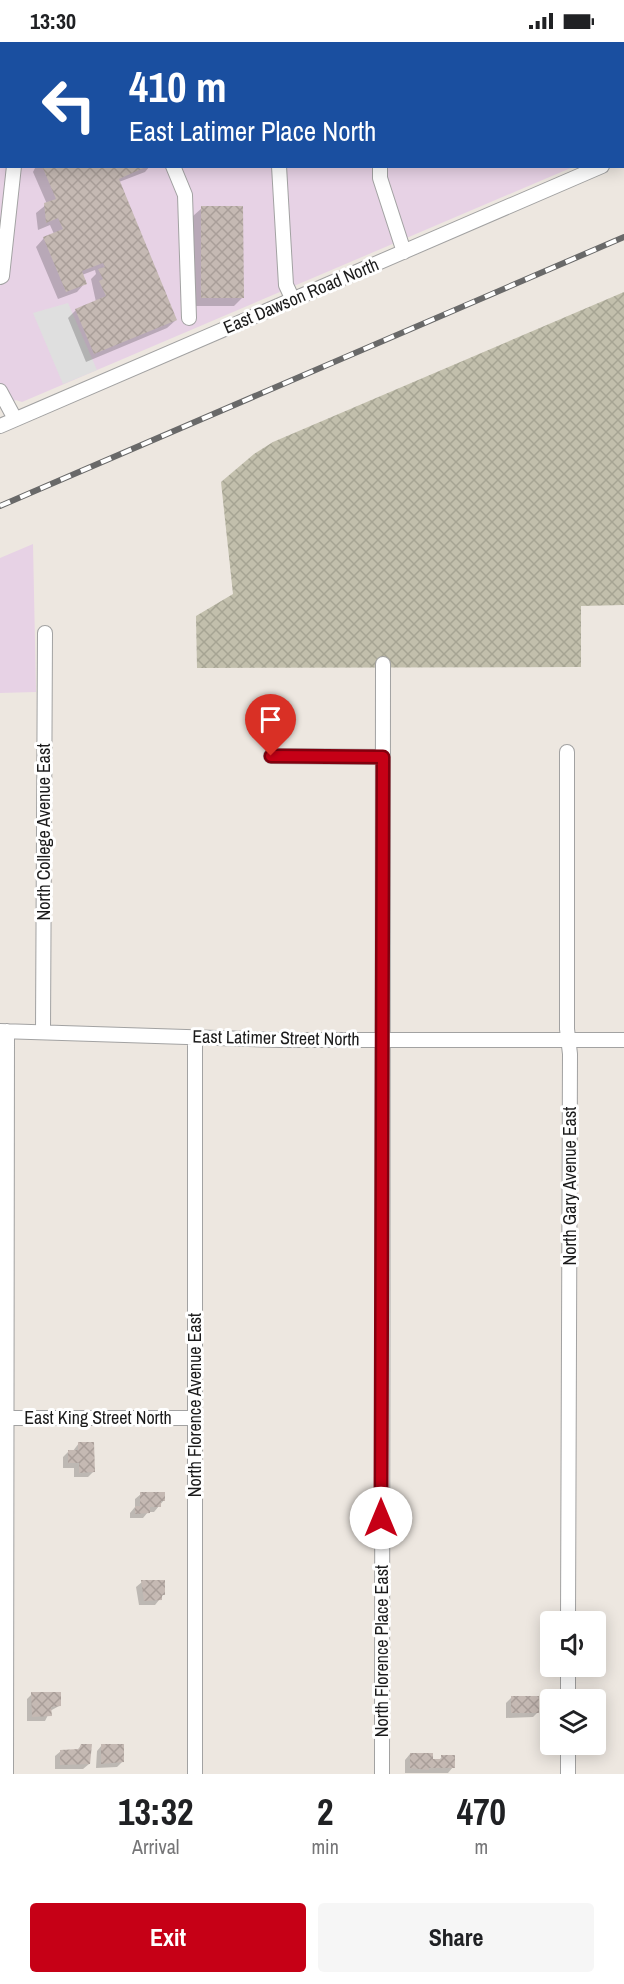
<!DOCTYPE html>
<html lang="en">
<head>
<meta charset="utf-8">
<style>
  :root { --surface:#fff; --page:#f6f6f6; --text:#202124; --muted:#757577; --accent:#c60016 }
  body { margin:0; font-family:"Archivo Narrow",sans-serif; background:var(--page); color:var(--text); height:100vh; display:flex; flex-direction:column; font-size:22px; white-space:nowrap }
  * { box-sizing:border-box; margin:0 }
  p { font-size:20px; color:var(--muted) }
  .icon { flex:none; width:33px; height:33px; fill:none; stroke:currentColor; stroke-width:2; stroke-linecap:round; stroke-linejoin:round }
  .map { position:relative; height:1732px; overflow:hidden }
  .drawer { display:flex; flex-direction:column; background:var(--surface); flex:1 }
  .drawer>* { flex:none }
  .guide { position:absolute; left:0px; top:0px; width:624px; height:126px; box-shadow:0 3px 15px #0003; background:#1a4fa0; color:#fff; overflow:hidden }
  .tools { position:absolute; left:540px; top:1569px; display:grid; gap:12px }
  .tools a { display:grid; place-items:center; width:66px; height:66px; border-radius:6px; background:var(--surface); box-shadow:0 3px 15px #0003; font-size:30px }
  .pin { position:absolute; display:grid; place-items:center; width:51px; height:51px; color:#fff; margin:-62px -26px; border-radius:50% 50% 50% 0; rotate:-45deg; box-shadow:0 0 6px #0007 }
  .pin .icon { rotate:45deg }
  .me { position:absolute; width:66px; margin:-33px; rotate:0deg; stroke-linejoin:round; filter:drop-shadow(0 0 4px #0008) }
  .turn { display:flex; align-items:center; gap:21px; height:126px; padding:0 30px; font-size:27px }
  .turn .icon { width:78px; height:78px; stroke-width:2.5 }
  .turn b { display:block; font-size:42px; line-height:51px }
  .eta { display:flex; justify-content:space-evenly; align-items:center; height:102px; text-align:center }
  .eta b { font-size:36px; font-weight:700; line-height:42px }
  .button { display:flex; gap:12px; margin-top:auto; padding:12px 30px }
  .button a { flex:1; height:69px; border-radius:6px; background:var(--accent); color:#fff; font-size:24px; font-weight:700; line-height:69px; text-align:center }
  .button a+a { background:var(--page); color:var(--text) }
  .status { display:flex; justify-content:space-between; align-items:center; height:42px; padding:0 30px; background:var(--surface); direction:ltr }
  .status svg { height:16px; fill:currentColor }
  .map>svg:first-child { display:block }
  .industrial { fill:#e7d2e5 }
  .construction { fill:url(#construction-cross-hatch) }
  .parking { fill:#dfdfdf }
  .shadow { fill:#0003 }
  .building { fill:url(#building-cross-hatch) }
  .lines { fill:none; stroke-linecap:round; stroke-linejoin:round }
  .minor-casing { stroke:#a2a2a2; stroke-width:16 }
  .minor { stroke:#fff; stroke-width:14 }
  .rail-casing { stroke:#696969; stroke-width:6 }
  .rail { stroke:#fff; stroke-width:4; stroke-dasharray:11; stroke-linecap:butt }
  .route-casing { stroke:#81000e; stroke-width:15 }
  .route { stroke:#c60016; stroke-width:10 }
  .labels { text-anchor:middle; stroke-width:6; stroke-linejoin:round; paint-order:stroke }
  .street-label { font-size:18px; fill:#1b1b1b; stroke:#fff }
</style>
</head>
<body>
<div class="status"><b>13:30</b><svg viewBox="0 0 49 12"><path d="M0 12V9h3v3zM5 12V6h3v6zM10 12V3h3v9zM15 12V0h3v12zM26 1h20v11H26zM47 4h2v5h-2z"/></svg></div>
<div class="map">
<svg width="624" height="1732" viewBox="0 0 624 1732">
  <defs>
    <pattern id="construction-cross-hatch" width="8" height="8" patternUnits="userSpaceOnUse" patternTransform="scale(1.5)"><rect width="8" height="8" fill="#c2bfac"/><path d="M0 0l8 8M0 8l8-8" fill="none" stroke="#a6a493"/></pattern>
    <pattern id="building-cross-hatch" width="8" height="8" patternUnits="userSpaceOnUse" patternTransform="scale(1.5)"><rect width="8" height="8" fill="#c5b9b3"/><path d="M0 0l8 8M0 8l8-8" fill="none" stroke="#a99e99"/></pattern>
  </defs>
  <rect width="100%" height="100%" fill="#ede7e0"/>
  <!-- industrial -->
  <path class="industrial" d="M0 0H624V103L622 2H2V124L573 125 22 360 16 358 0 366Z
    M33 502 36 650 0 651V516Z"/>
  <!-- construction -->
  <path class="construction" d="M624 250V563L581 564V625L197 626 196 574 233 552 221 440 254 412 273 400Z"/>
  <!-- parking -->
  <path class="parking" d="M68 261 97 328 63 342 33 271Z"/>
  <!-- shadow -->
  <path class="shadow" d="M293 0H346V2H293Z
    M481 0H508V2H481Z
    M567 0H624V93L622 2Z
    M36 124H150L145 130 119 140 176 278 167 286 86 320 68 276 76 268 96 260 91 237 96 232 95 228 82 233 85 241 77 250 58 257 36 205 44 196 54 192 50 183 38 188 36 171 47 162 33 130Z
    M202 166 242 256 234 264H193V174Z
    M79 1401 93 1430 88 1435H74V1426H63V1415L68 1410 73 1409Z
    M141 1452 164 1458 154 1470H148L143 1476H130V1471L135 1465V1457Z
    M142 1540 164 1552 155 1563H139L136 1545Z
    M32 1652 59 1664 50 1669 45 1679H27V1657Z
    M511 1656 538 1670 533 1675 506 1676V1661Z
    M82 1703 89 1722 83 1727H55V1714L61 1709H76Z
    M102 1703 123 1719 117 1725 96 1726 97 1709Z
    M410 1712 431 1718 438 1719 442 1715 453 1725 448 1731H405V1718Z"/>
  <!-- building -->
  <path class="building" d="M42 124H148L119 137 177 278 94 312 75 267 106 254 99 239 103 237 98 227 105 225 103 221 82 229 87 242 66 250 43 195 63 187 58 176 46 181 44 161 56 157Z
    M201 164H243L244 256H201Z
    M78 1400H94L95 1430 79 1431V1421H68V1408H78Z
    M140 1450H165V1459H161V1465H150V1471L135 1472V1464H140Z
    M141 1538H165V1553H162V1558L144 1559Z
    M31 1650H61V1664L51 1665 52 1674 32 1675Z
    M511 1654H539V1671H511Z
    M81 1702H92L90 1722 60 1723V1708L79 1707Z
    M101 1702H124V1720L101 1722Z
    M410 1711H433V1717H441V1713H455V1726H429V1728L410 1726Z"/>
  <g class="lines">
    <defs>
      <path id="minor" d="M129 0V2
        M244 0V2
        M52 2V0
        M382 2V0
        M1 79 2 81
        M622 116 624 115
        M173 124 185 153 189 276
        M279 124 286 243 293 258
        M380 124V136L404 210
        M0 235 2 234 14 124
        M0 349 15 377
        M0 384 602 124
        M567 710V987L570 1012 568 1580
        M271 714 383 715
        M0 989 280 998H624
        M43 990 45 591
        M0 1376H196
        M568 1658V1624
        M6 1732 7 989
        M195 1732V995
        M382 1732 383 622
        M568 1732V1702"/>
    </defs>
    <!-- minor casing -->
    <use href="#minor" class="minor-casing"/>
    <!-- minor -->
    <use href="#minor" class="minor"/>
    <defs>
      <path id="rail" d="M0 464 624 195"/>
    </defs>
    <!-- rail casing -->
    <use href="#rail" class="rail-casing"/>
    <!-- rail -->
    <use href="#rail" class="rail"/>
  </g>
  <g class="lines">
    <defs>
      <path id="route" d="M271 714 383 715 381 1476"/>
    </defs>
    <!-- route casing -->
    <use href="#route" class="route-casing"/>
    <!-- route -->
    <use href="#route" class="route"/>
  </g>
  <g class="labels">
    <!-- street labels -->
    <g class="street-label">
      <text transform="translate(301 254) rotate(-23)" y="6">East Dawson Road North</text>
      <text transform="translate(44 790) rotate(-90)" y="6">North College Avenue East</text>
      <text transform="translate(276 996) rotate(1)" y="6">East Latimer Street North</text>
      <text transform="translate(570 1144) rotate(-90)" y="6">North Gary Avenue East</text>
      <text transform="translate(195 1363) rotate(-90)" y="6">North Florence Avenue East</text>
      <text x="98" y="1382">East King Street North</text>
      <text transform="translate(382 1609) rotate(-90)" y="6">North Florence Place East</text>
    </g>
  </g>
</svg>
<div class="tools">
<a><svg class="icon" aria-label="sound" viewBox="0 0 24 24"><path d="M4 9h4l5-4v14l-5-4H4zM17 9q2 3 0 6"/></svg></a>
<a><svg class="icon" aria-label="layers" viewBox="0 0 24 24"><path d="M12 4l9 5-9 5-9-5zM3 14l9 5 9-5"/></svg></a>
</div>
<div class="pin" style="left:271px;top:714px;background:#d93025"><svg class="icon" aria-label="arrive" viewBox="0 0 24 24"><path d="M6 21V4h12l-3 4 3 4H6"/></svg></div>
<svg class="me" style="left:381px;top:1476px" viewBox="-20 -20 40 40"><circle r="19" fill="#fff"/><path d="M0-13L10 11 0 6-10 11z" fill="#c60016"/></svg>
<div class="guide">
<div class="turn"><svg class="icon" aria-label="left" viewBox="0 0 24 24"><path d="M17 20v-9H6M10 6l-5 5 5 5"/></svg><div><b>410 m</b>East Latimer Place North</div></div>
</div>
</div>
<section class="drawer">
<div class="eta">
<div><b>13:32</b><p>Arrival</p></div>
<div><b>2</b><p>min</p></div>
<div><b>470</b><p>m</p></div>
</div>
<div class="button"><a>Exit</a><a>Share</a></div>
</section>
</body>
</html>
